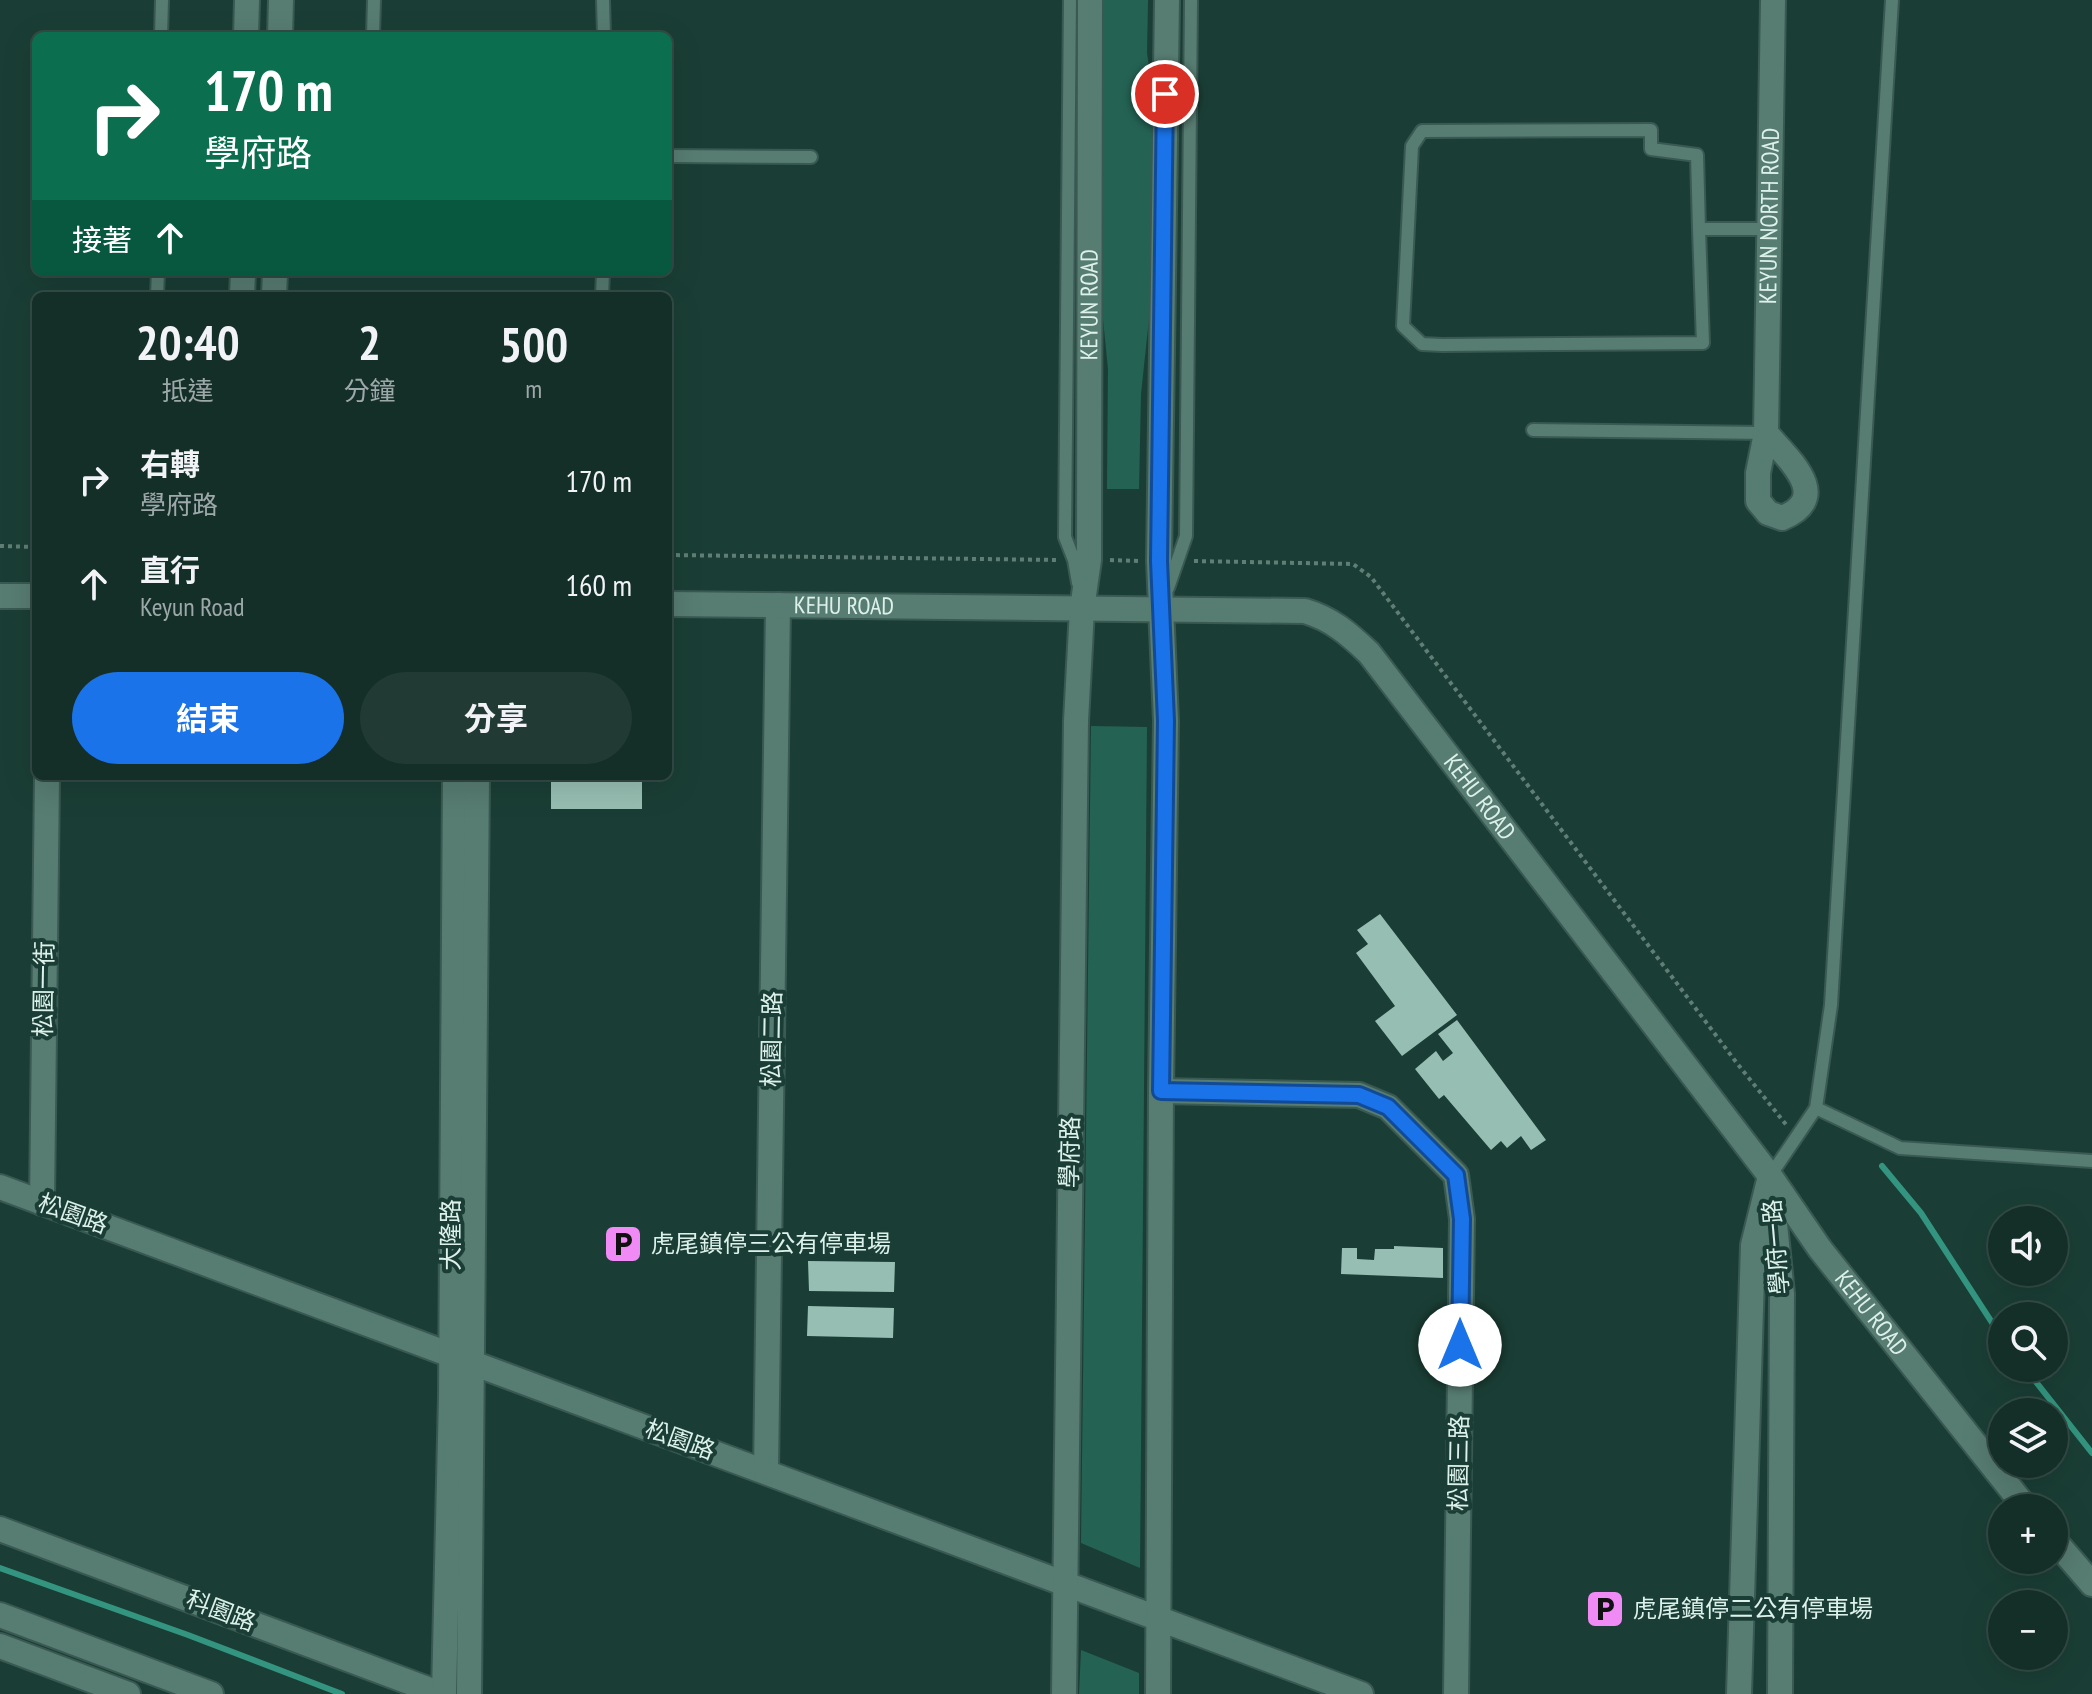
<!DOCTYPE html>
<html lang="zh-TW">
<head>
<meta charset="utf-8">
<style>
  :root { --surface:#142e28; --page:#213a34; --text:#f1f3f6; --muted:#9da8a8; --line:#334a45; --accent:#1a73e8 }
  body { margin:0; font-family:"PT Sans Narrow","Noto Sans TC",sans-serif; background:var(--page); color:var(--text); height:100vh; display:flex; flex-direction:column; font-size:30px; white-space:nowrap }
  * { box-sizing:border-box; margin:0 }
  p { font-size:26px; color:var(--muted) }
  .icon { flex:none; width:44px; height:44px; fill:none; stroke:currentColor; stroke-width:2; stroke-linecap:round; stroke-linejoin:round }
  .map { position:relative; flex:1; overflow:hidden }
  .sheet { position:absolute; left:32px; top:292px; width:640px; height:488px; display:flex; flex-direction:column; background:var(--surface); border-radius:12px; box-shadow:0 8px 32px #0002,0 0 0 2px var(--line) }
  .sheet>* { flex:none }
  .top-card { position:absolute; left:32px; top:32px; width:640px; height:244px; border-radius:12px; box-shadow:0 8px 32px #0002,0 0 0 2px var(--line); background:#0b6e4f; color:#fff; overflow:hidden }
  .buttons { position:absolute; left:1988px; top:1206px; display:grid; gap:16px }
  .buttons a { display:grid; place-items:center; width:80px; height:80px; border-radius:50%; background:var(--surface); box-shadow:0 8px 32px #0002,0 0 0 2px var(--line); font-size:40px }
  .pin { position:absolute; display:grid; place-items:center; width:68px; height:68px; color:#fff; margin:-34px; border:4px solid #fff; border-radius:50%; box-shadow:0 2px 8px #0007 }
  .me { position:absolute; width:88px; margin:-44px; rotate:0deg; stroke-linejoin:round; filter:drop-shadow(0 0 6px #0008) }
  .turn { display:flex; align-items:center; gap:28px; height:168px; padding:0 40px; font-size:36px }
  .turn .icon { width:104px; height:104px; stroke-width:2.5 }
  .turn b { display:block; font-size:56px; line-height:68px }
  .then { display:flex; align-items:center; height:76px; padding:0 40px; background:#0003; gap:16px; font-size:30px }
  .eta { display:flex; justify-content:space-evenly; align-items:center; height:136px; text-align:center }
  .eta b { font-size:48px; font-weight:700; line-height:56px }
  .action { display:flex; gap:16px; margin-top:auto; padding:16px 40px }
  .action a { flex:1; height:92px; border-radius:48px; background:var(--accent); color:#fff; font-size:32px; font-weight:700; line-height:92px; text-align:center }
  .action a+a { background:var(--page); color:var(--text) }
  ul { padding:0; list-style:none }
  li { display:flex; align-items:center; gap:24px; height:104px; padding:0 40px }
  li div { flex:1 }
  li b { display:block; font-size:30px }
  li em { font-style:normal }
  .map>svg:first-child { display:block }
  .green { fill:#246354 }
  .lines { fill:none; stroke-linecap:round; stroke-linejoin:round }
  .stream { stroke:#33957f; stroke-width:6 }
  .building { fill:#97beb2 }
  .lane-casing { stroke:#395952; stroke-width:16 }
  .street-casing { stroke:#395952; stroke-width:28 }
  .secondary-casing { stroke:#395952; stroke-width:28 }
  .path { stroke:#607e76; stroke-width:4; stroke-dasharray:4 4; stroke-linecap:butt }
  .lane { stroke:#577c71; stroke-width:12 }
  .street { stroke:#577c71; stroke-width:24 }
  .secondary { stroke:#577c71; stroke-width:24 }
  .route-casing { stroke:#114b97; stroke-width:20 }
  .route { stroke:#1a73e8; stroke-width:14 }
  .labels { text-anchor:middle; stroke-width:8; stroke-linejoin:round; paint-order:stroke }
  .street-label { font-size:24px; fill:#ddf1eb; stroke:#1a3e35 }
  .poi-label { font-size:24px; fill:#ddf1eb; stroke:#1a3e35; text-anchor:start }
</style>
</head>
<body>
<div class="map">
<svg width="2092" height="1694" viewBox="0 0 2092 1694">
  <rect width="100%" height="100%" fill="#1a3e35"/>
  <!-- green -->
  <path class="green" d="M1103 0H1148L1147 53 1154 102 1150 309 1141 394 1139 489H1107L1108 369 1102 309Z
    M1091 726 1147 727 1140 1568 1081 1543Z
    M1081 1650 1139 1673V1694H1079Z"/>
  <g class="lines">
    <!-- stream -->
    <path class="stream" d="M1882 1166 1921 1213 2002 1338
      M2025 1368 2092 1453
      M0 1568 188 1635 342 1694"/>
  </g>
  <!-- building -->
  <path class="building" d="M551 776H642V809H551Z
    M1380 914 1457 1015 1402 1056 1375 1021 1395 1006 1356 953 1368 944 1357 930Z
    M1457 1020 1546 1140 1531 1150 1521 1136 1507 1148 1501 1141 1491 1150 1444 1095 1439 1099 1415 1069 1436 1051 1443 1061 1453 1053 1438 1034Z
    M1394 1246 1443 1248V1278L1341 1274 1342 1248H1357V1259L1374 1260 1375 1249H1394Z
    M808 1261 895 1262 894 1292 809 1291Z
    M808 1306 894 1308 893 1338 807 1336Z"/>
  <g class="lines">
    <defs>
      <path id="lane" d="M603 0 604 36
        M1070 0 1065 537 1074 560 1078 583
        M161 36 162 0
        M373 36 374 0
        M668 156 811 157
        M1699 229 1703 343 1442 345 1422 344 1403 326 1412 146 1422 131 1651 130V149L1697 155 1699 229H1770
        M157 296 158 272
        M602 296 603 272
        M1533 430 1766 433
        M1168 588 1186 536 1191 0
        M1816 1108 1900 1148 2092 1161
        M1770 1176 1816 1108 1831 1005 1892 0"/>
      <g id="street">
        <path d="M246 36 247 0"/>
        <path d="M280 36 281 0"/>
        <path d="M242 296 243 272"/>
        <path d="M274 296 275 272"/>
        <path id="s1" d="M1766 433C1787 458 1834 497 1782 518L1768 513 1758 501V473L1766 433 1773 0"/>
        <path d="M1161 1091 1359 1095 1388 1107 1456 1175 1462 1219 1456 1694"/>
        <path d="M0 1187 1361 1694"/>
        <path d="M1772 1194 1782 1294 1780 1694"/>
        <path d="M42 1203 47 776"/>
        <path d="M766 1472 778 605"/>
        <path d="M0 1529 441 1694"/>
        <path d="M444 1694 451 1396 455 776"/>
        <path d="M469 1694 477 776"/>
        <path d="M1739 1694 1753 1245 1770 1176"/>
      </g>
      <g id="secondary">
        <path d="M0 596H36"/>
        <path id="s2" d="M668 604 1305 611C1332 619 1349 634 1369 653L1770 1176 1820 1249 2026 1508"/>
        <path d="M2054 1540 2092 1584"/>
        <path d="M0 1615 211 1694"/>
        <path d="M0 1646 128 1694"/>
        <path id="s3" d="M1064 1694 1076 721 1082 609 1089 560 1090 0"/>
        <path d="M1158 1694 1161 1091 1166 721 1159 561 1167 0"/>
      </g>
    </defs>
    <!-- lane casing -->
    <use href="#lane" class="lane-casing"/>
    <!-- street casing -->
    <use href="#street" class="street-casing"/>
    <!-- secondary casing -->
    <use href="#secondary" class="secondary-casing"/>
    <!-- path -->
    <path class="path" d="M0 546 36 547
      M668 555 1058 560
      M1110 560 1138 561
      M1194 561 1353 564 1371 577 1736 1062 1788 1127"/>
    <!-- lane -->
    <use href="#lane" class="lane"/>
    <!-- street -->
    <use href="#street" class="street"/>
    <!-- secondary -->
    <use href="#secondary" class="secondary"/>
  </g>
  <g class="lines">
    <defs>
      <path id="route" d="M1165 94 1159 561 1166 721 1161 1091 1359 1095 1388 1107 1456 1175 1462 1219 1460 1345"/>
    </defs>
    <!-- route casing -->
    <use href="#route" class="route-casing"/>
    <!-- route -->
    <use href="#route" class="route"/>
  </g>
  <!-- icons -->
  <defs>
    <symbol id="parking-square" viewBox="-11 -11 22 22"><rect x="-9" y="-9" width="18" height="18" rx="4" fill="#f08bf6" stroke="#1a3e35"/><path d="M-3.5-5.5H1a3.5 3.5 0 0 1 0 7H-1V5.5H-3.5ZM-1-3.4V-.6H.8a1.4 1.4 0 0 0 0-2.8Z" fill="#111"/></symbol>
  </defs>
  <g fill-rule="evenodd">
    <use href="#parking-square" x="601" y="1222" width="44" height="44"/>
    <use href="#parking-square" x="1583" y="1587" width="44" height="44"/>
  </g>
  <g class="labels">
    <!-- street labels -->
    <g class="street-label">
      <text dy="8" stroke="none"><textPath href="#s1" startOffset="426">KEYUN NORTH ROAD</textPath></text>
      <text dy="8" stroke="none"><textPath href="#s3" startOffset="1390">KEYUN ROAD</textPath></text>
      <text dy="8" stroke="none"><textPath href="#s2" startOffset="176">KEHU ROAD</textPath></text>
      <text dy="8" stroke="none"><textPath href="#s2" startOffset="896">KEHU ROAD</textPath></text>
      <text transform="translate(44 989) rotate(-89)" y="8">松園一街</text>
      <text transform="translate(772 1039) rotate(-89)" y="8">松園二路</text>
      <text transform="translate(1070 1152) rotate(-89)" y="8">學府路</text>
      <text transform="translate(73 1214) rotate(20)" y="8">松園路</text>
      <text transform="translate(451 1235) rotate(-90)" y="8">大隆路</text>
      <text transform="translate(1776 1247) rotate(-95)" y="8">學府一路</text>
      <text dy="8" stroke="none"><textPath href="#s2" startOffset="1544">KEHU ROAD</textPath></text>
      <text transform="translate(680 1440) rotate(20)" y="8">松園路</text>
      <text transform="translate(1459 1463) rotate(-89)" y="8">松園三路</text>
      <text transform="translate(221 1611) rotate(21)" y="8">科園路</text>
    </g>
    <!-- poi labels -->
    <g class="poi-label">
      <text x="651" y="1252">虎尾鎮停三公有停車場</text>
      <text x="1633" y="1617">虎尾鎮停二公有停車場</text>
    </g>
  </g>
</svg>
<div class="buttons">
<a><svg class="icon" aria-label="sound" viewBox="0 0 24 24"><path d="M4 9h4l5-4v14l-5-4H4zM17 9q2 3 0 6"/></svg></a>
<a><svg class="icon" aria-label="search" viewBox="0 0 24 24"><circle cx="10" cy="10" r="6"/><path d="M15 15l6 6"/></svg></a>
<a><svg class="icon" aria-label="layers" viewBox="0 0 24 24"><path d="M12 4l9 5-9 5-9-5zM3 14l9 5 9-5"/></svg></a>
<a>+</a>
<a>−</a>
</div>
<div class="pin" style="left:1165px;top:94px;background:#d93025"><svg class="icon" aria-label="arrive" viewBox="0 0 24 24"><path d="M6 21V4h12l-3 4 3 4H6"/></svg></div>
<svg class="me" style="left:1460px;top:1345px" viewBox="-20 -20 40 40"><circle r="19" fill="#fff"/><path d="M0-13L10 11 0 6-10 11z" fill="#1a73e8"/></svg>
<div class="top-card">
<div class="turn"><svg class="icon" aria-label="right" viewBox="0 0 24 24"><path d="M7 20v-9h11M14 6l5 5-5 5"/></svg><div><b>170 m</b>學府路</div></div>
<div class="then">接著<svg class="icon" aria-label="ahead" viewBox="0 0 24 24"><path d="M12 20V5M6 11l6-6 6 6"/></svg></div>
</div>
<section class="sheet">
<div class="eta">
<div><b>20:40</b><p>抵達</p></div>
<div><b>2</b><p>分鐘</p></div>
<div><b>500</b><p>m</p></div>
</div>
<ul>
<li><svg class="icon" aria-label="right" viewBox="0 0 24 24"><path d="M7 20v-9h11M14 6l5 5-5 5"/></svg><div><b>右轉</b><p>學府路</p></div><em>170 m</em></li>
<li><svg class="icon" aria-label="ahead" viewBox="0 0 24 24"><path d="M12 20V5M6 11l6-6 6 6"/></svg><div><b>直行</b><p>Keyun Road</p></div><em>160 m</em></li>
</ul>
<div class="action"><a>結束</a><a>分享</a></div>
</section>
</div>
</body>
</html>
